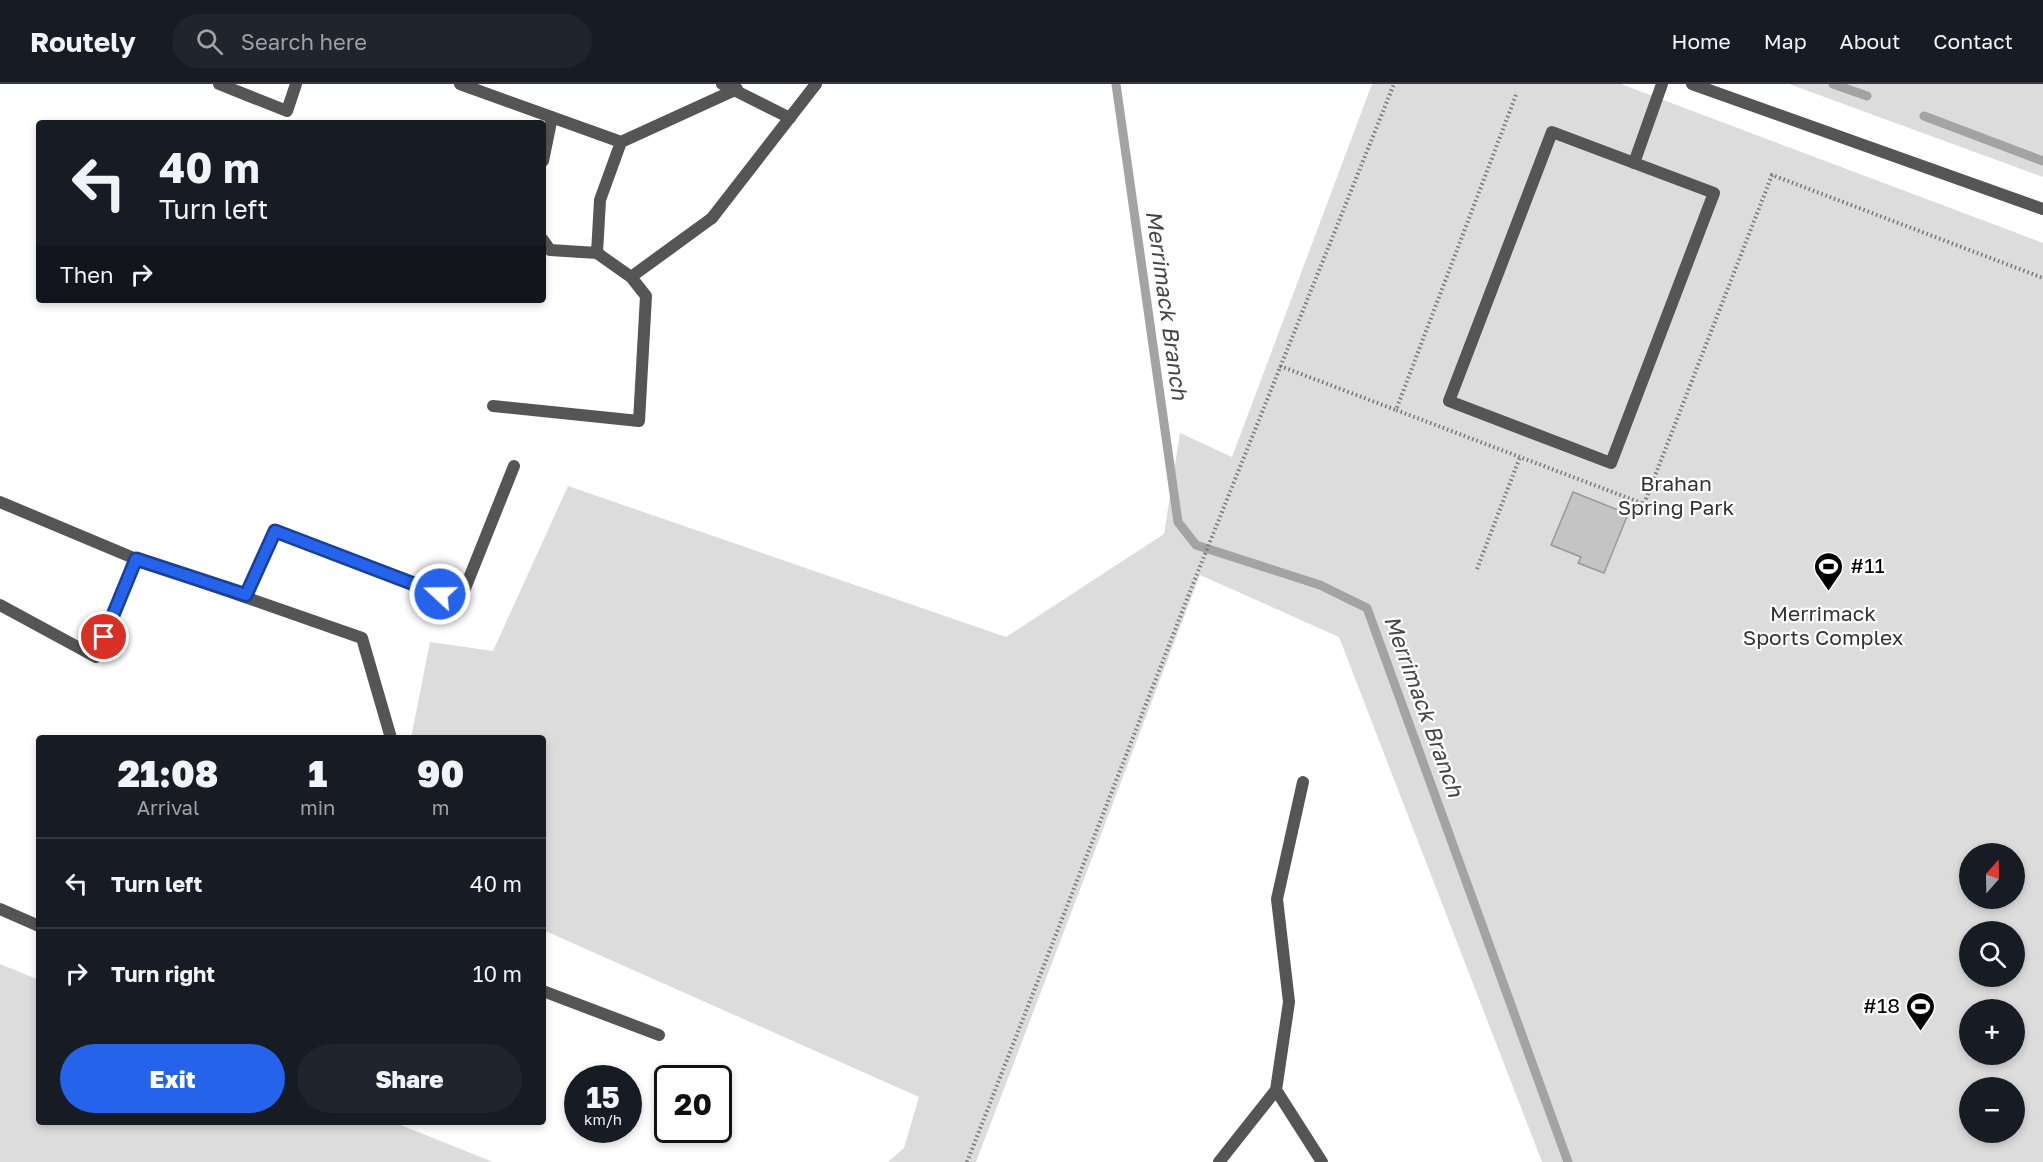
<!DOCTYPE html>
<html lang="en">
<head>
<meta charset="utf-8">
<style>
  :root { --surface:#171b24; --page:#20242c; --text:#f1f3f6; --muted:#9ea1a6; --line:#363941; --accent:#2563eb }
  body { margin:0; font-family:"Golos Text",sans-serif; background:var(--page); color:var(--text); height:100vh; display:flex; flex-direction:column; font-size:22px; white-space:nowrap }
  * { box-sizing:border-box; margin:0 }
  p { font-size:20px; color:var(--muted) }
  .icon { flex:none; width:33px; height:33px; fill:none; stroke:currentColor; stroke-width:2; stroke-linecap:round; stroke-linejoin:round }
  .map { position:relative; flex:1; overflow:hidden }
  .drawer { position:absolute; left:36px; top:651px; width:510px; height:390px; display:flex; flex-direction:column; background:var(--surface); border-radius:6px; box-shadow:0 3px 9px #0003 }
  .drawer>* { flex:none }
  .guide { position:absolute; left:36px; top:36px; width:510px; height:183px; border-radius:6px; box-shadow:0 3px 9px #0003; background:#171b24; color:var(--text); overflow:hidden }
  .needle { width:39px; rotate:20deg }
  .fabs { position:absolute; left:1959px; top:759px; display:grid; gap:12px }
  .fabs a { display:grid; place-items:center; width:66px; height:66px; border-radius:50%; background:var(--surface); box-shadow:0 3px 9px #0003; font-size:30px }
  .speed { position:absolute; left:564px; top:981px; display:flex; gap:12px; font-size:30px; font-weight:700; text-align:center }
  .speed>* { display:grid; place-content:center; width:78px; height:78px; border-radius:50%; background:var(--surface); box-shadow:0 3px 9px #0003; line-height:1 }
  .speed small { font-size:15px; font-weight:400 }
  .speed .limit { border:3px solid #111; border-radius:9px; background:#fff; color:#111 }
  .pin { position:absolute; display:grid; place-items:center; width:51px; height:51px; color:#fff; margin:-26px; border:3px solid #fff; border-radius:50%; box-shadow:0 2px 6px #0007 }
  .me { position:absolute; width:66px; margin:-33px; rotate:291deg; stroke-linejoin:round; filter:drop-shadow(0 0 4px #0008) }
  .turn { display:flex; align-items:center; gap:21px; height:126px; padding:0 24px; font-size:27px }
  .turn .icon { width:78px; height:78px; stroke-width:2.5 }
  .turn b { display:block; font-size:42px; line-height:51px }
  .then { display:flex; align-items:center; height:57px; padding:0 24px; background:#0003; gap:12px; font-size:22px }
  .eta { display:flex; justify-content:space-evenly; align-items:center; height:102px; text-align:center }
  .eta b { font-size:36px; font-weight:800; line-height:42px }
  .primary-button { display:flex; gap:12px; margin-top:auto; padding:12px 24px }
  .primary-button a { flex:1; height:69px; border-radius:36px; background:var(--accent); color:#fff; font-size:24px; font-weight:800; line-height:69px; text-align:center }
  .primary-button a+a { background:var(--page); color:var(--text) }
  ul { padding:0; list-style:none }
  li { display:flex; align-items:center; gap:18px; height:90px; padding:0 24px; border-top:2px solid var(--line) }
  li div { flex:1 }
  li b { display:block; font-size:22px }
  li em { font-style:normal }
  header { display:flex; align-items:center; gap:36px; box-sizing:border-box; height:84px; padding:0 30px; background:var(--surface); border-bottom:2px solid var(--line) }
  header strong { font-size:28px }
  nav { display:flex; gap:33px; margin-inline-start:auto; font-size:21px }
  .search { width:420px; height:54px; background:var(--page); display:flex; align-items:center; gap:15px; box-sizing:border-box; padding:0 21px; border-radius:33px; color:var(--muted); font-size:22px }
  .map>svg:first-child { display:block }
  .green { fill:#dcdcdc; fill-rule:evenodd }
  .lines { fill:none; stroke-linecap:round; stroke-linejoin:round }
  .stream { stroke:#a3a3a3; stroke-width:9 }
  .building { fill:#c4c4c4; stroke:#999; stroke-width:1.5 }
  .path { stroke:#777; stroke-width:4; stroke-dasharray:1.5 3; stroke-linecap:butt }
  .lane { stroke:#555; stroke-width:12 }
  .street { stroke:#555; stroke-width:12 }
  .route-casing { stroke:#184099; stroke-width:15 }
  .route { stroke:#2563eb; stroke-width:10 }
  .labels { text-anchor:middle; stroke-width:4.5; stroke-linejoin:round; paint-order:stroke }
  .park-label { font-size:21px; fill:#333; stroke:#fff }
  .poi-label { font-size:21px; fill:#000; stroke:#fff; text-anchor:start }
  .water-label { font-size:22px; font-style:italic; fill:#444; stroke:#fff }
</style>
</head>
<body>
<header>
<strong>Routely</strong>
<div class="search"><svg class="icon" aria-label="search" viewBox="0 0 24 24"><circle cx="10" cy="10" r="6"/><path d="M15 15l6 6"/></svg>Search here</div>
<nav><a>Home</a><a>Map</a><a>About</a><a>Contact</a></nav>
</header>
<div class="map">
<svg width="2043" height="1078" viewBox="0 0 2043 1078">
  <rect width="100%" height="100%" fill="#fff"/>
  <!-- green -->
  <path class="green" d="M1372 0H1621L2043 159V1078H1542L1339 553 1200 491 976 1078H888L904 1064 919 1013 543 846V654H411L430 558 493 567 568 402 1006 553 1164 450 1180 349 1232 373ZM1970 770H2014V814H1970ZM1970 848H2014V892H1970ZM1970 926H2014V970H1970ZM1970 1004H2014V1048H1970Z
    M1789 0H2043V93Z
    M0 880 39 896V1038H393L493 1078H0Z"/>
  <g class="lines">
    <!-- stream -->
    <path class="stream" d="M1116 0 1178 438 1196 461 1320 501 1367 524 1568 1078
      M1833 0 1867 12
      M1924 32 2043 77"/>
  </g>
  <!-- building -->
  <path class="building" d="M1573 408 1628 430 1604 489 1578 479 1581 473 1551 461Z"/>
  <g class="lines">
    <!-- path -->
    <path class="path" d="M1516 11 1396 326 1644 420 1772 91 2043 194
      M1280 282 1396 326
      M1477 485 1520 373
      M967 1078 1191 505 1394 0"/>
    <!-- lane -->
    <path class="lane" d="M219 0 287 27 296 0
      M460 0 621 58 737 5
      M722 0 790 34
      M1552 48 1714 109 1611 379 1449 317Z
      M543 77 552 33
      M1634 79 1662 0
      M597 169 600 116 621 58
      M631 193 712 134
      M493 322 639 337 646 212 631 193 597 169 550 166 543 156
      M0 418 136 475 362 554 391 654
      M246 511 275 447 460 517 514 382
      M0 521 96 573 136 475
      M0 825 39 842
      M543 907 659 951"/>
    <!-- street -->
    <path class="street" d="M1692 0 2043 125
      M712 134 816 0
      M1276 1006 1322 1078
      M1219 1078 1276 1006 1289 918 1277 815 1303 698"/>
  </g>
  <g class="lines">
    <defs>
      <path id="route" d="M104 553 136 475 246 511 275 447 440 510"/>
    </defs>
    <!-- route casing -->
    <use href="#route" class="route-casing"/>
    <!-- route -->
    <use href="#route" class="route"/>
  </g>
  <!-- icons -->
  <defs>
    <symbol id="stadium-pin" viewBox="-11 -11 22 30"><path d="M0 17L-7.5 6A9.5 9.5 0 1 1 7.5 6Z" fill="#000" stroke="#fff"/><path d="M0-5a6.5 5 0 1 0 0 10a6.5 5 0 1 0 0-10ZM-3.5-1.8h7v3.6h-7Z" fill="#fff"/></symbol>
  </defs>
  <g fill-rule="evenodd">
    <use href="#stadium-pin" x="1812" y="466" width="33" height="45"/>
    <use href="#stadium-pin" x="1904" y="906" width="33" height="45"/>
  </g>
  <g class="labels">
    <!-- park labels -->
    <g class="park-label">
      <text x="1676" y="407">Brahan<tspan x="1676" dy="24">Spring Park</tspan></text>
      <text x="1823" y="537">Merrimack<tspan x="1823" dy="24">Sports Complex</tspan></text>
    </g>
    <!-- poi labels -->
    <g class="poi-label">
      <text x="1850" y="489">#11</text>
      <text x="1900" y="929" text-anchor="end">#18</text>
    </g>
    <!-- water labels -->
    <g class="water-label">
      <text transform="translate(1167 221) rotate(82)" y="8">Merrimack Branch</text>
      <text transform="translate(1424 622) rotate(70)" y="8">Merrimack Branch</text>
    </g>
  </g>
</svg>
<div class="fabs">
<a><svg class="needle" viewBox="-14 -14 28 28"><path d="M0-13l5 13h-10z" fill="#e53935"/><path d="M0 13l5-13h-10z" fill="#9ea1a6"/></svg></a>
<a><svg class="icon" aria-label="search" viewBox="0 0 24 24"><circle cx="10" cy="10" r="6"/><path d="M15 15l6 6"/></svg></a>
<a>+</a>
<a>−</a>
</div>
<div class="speed"><div>15<small>km/h</small></div><div class="limit">20</div></div>
<div class="pin" style="left:104px;top:553px;background:#d93025"><svg class="icon" aria-label="arrive" viewBox="0 0 24 24"><path d="M6 21V4h12l-3 4 3 4H6"/></svg></div>
<svg class="me" style="left:440px;top:510px" viewBox="-20 -20 40 40"><circle r="17" fill="#2563eb" stroke="#fff" stroke-width="3"/><path d="M0-11L8 9 0 5-8 9z" fill="#fff"/></svg>
<div class="guide">
<div class="turn"><svg class="icon" aria-label="left" viewBox="0 0 24 24"><path d="M17 20v-9H6M10 6l-5 5 5 5"/></svg><div><b>40 m</b>Turn left</div></div>
<div class="then">Then<svg class="icon" aria-label="right" viewBox="0 0 24 24"><path d="M7 20v-9h11M14 6l5 5-5 5"/></svg></div>
</div>
<section class="drawer">
<div class="eta">
<div><b>21:08</b><p>Arrival</p></div>
<div><b>1</b><p>min</p></div>
<div><b>90</b><p>m</p></div>
</div>
<ul>
<li><svg class="icon" aria-label="left" viewBox="0 0 24 24"><path d="M17 20v-9H6M10 6l-5 5 5 5"/></svg><div><b>Turn left</b></div><em>40 m</em></li>
<li><svg class="icon" aria-label="right" viewBox="0 0 24 24"><path d="M7 20v-9h11M14 6l5 5-5 5"/></svg><div><b>Turn right</b></div><em>10 m</em></li>
</ul>
<div class="primary-button"><a>Exit</a><a>Share</a></div>
</section>
</div>
</body>
</html>
